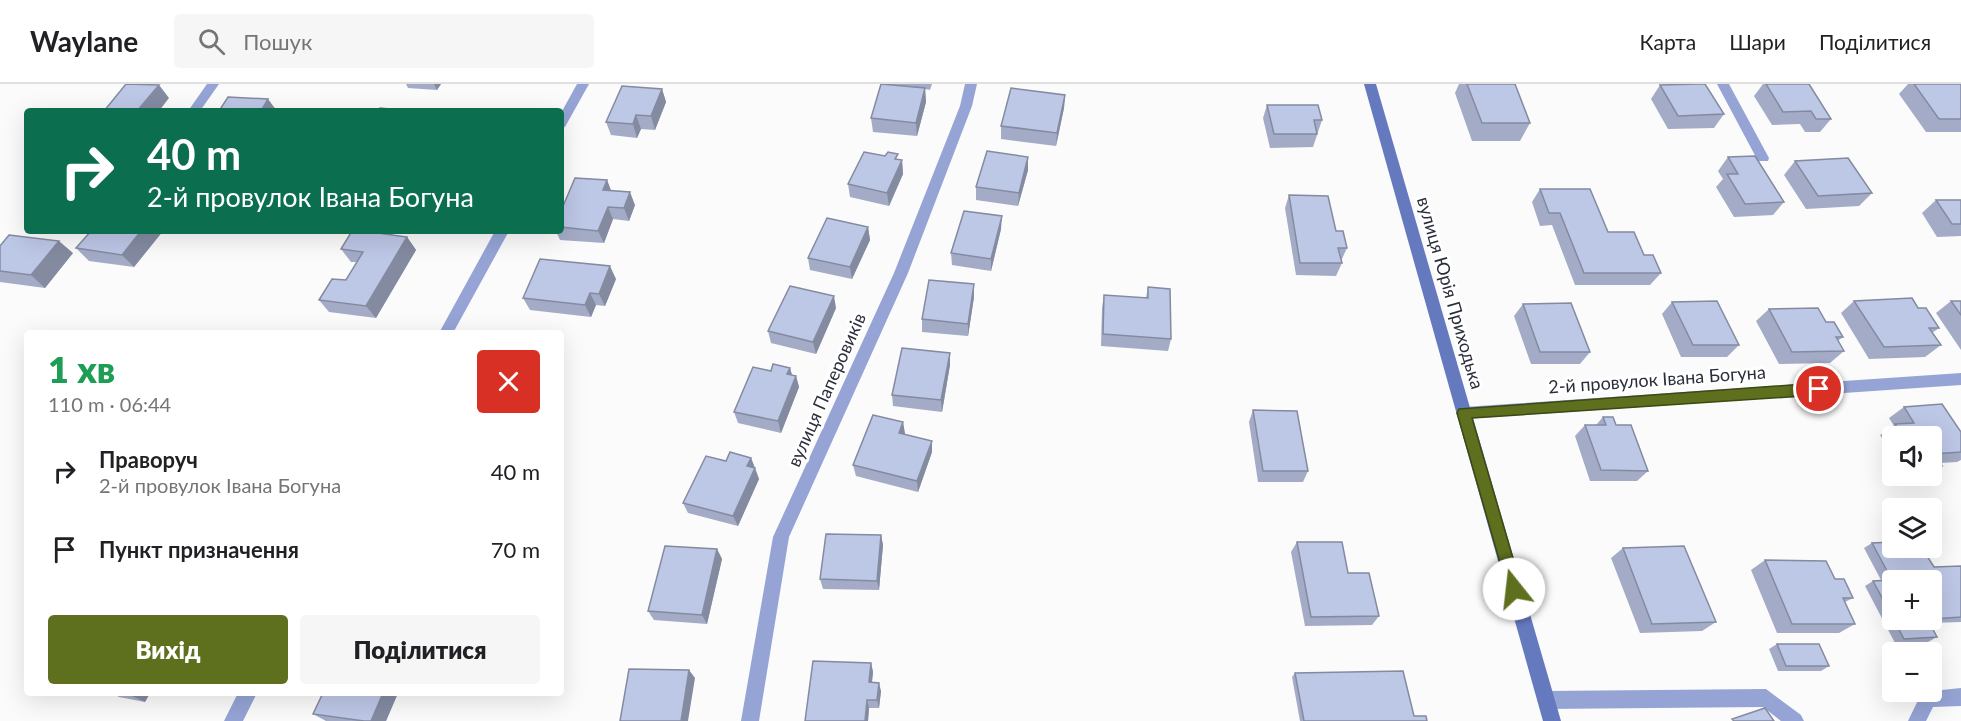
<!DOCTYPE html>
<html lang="uk">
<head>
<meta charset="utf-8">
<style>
  :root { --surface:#fff; --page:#f6f6f6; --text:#202124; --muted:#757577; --line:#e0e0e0; --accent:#5e701e }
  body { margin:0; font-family:Lato,sans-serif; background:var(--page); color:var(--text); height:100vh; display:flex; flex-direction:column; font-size:22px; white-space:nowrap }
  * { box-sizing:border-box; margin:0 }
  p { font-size:20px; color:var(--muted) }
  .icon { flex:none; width:33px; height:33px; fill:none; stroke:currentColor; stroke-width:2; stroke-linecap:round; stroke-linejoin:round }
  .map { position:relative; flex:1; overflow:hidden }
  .drawer { position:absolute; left:24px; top:246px; width:540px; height:366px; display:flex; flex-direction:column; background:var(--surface); border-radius:6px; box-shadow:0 6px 24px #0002 }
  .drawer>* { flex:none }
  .top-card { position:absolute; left:24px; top:24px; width:540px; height:126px; border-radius:6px; box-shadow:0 6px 24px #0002; background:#0b6e4f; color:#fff; overflow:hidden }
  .tools { position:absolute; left:1882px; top:342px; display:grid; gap:12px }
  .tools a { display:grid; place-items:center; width:60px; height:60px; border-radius:6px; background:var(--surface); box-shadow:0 6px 24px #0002; font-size:30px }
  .pin { position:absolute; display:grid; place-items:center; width:51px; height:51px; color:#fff; margin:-26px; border:3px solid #fff; border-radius:50%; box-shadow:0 2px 6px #0007 }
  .me { position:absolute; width:66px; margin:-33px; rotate:344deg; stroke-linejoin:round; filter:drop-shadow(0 0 4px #0008) }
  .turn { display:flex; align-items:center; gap:21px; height:126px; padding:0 24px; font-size:27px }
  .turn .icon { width:78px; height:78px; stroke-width:2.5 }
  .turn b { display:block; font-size:42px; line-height:51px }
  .round { display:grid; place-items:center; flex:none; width:63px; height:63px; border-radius:6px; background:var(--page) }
  .summary { display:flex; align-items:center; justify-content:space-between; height:102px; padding:0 24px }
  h1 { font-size:36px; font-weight:800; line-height:45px; color:#1e9e55 }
  .cta { display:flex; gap:12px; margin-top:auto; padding:12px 24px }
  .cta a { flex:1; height:69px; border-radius:6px; background:var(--accent); color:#fff; font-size:24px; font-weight:800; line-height:69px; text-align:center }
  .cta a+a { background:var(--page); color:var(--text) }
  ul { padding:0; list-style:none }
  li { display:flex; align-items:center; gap:18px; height:78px; padding:0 24px }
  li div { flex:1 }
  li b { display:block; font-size:22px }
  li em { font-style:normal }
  header { display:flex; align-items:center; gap:36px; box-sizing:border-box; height:84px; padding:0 30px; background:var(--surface); border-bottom:2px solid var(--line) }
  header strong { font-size:28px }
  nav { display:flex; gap:33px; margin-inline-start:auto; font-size:21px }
  .search { width:420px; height:54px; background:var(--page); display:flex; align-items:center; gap:15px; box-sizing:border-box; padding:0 21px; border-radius:6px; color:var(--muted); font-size:22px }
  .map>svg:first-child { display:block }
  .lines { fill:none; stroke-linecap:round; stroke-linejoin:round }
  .street { fill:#95a4d5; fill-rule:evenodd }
  .secondary { fill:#6579bf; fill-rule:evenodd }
  .wall { fill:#a3abc6; fill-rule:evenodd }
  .shaded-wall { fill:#848ba1 }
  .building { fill:#bdc7e6; stroke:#848ba1; stroke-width:1.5 }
  .route { fill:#5e701e; stroke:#3d4914; stroke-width:1.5 }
  .labels { text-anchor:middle; stroke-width:6; stroke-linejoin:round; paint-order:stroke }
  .street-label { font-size:18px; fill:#2b2f3b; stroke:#fff }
</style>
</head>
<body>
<header>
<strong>Waylane</strong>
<div class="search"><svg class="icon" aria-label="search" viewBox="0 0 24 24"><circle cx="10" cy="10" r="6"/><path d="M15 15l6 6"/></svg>Пошук</div>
<nav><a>Карта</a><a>Шари</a><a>Поділитися</a></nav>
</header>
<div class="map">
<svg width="1961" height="637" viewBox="0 0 1961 637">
  <rect width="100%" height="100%" fill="#fbfbfb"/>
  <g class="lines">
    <!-- street -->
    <path class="street" d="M207 0H219L200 27H188Z
      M577 0H589L565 43 561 44V29Z
      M965 0H977L972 22 908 189 789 453 759 637H741L773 453 894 189 960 22Z
      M1717 0H1729L1769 74 1768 77H1758Z
      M495 147H509L453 249H439Z
      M1961 289V301L1464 335 1459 334 1456 329 1459 324 1464 323Z
      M1961 604V622L1933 623 1926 637H1908L1922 608Z
      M1766 605 1801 631 1804 637H1781L1763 623 1546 625 1540 622 1537 616 1540 610 1546 607Z
      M238 609H257L243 637H224Z"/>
    <!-- secondary -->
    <path class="secondary" d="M1364 0H1376L1561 637H1543Z"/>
  </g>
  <!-- wall -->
  <path class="wall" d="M406 0H441L437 6 408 4Z
    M890 0H932L930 6 925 5 926 18 917 52 873 48 871 34Z
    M1459 0H1515L1530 39 1520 57H1472L1455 9Z
    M1763 0H1809L1831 35 1820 48H1805L1800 40 1772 41 1754 12Z
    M1908 0H1961V48H1926L1899 10Z
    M1660 1 1724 30 1714 44 1668 45 1651 15Z
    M662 5 666 18 655 46 641 45 637 54 611 51 606 38Z
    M1065 11 1064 24 1056 62 1001 55V42Z
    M1267 21 1322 36 1313 63 1270 64 1263 34Z
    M1028 73V86L1018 122 976 116V103Z
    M1728 73 1784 118 1773 131 1734 133 1716 103 1723 95 1718 87Z
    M898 76H902L903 90 889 122 850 113 848 100Z
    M1795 77 1872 109 1859 122 1806 125 1784 91Z
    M607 96 611 107 635 121 629 137 613 135 604 159 560 156 556 147H561V127Z
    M1540 105 1644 171 1661 189 1650 201H1575L1552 141 1540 142 1532 118Z
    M1289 111 1336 147 1347 164 1341 177 1342 179 1336 192 1296 191 1285 124Z
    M1936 116H1961V152L1937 153 1922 129Z
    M868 143 870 156 852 195 810 186 808 174Z
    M1001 145 991 187 952 181 951 169Z
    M110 147H163L134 183 89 177 76 164 108 149Z
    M352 147H395L392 151 407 153 416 166 376 234 329 228 319 216 346 196 357 178H351L341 165Z
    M413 147H430L429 149Z
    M0 162 73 169 45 204 0 198Z
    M616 195 605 222 596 221 591 233 530 226 523 214Z
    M1148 203 1171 255 1168 267 1101 262 1102 224 1104 211 1146 214Z
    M974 213 968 252 922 248V235Z
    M1854 217 1918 224 1939 244 1932 249 1941 261 1925 273 1869 275 1841 229Z
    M1951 217H1961V266L1936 229Z
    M1672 218 1739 261 1727 273H1681L1662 230Z
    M1523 220 1590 268 1580 280H1531L1514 232Z
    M836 224 816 270 771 259 768 247Z
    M1769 225 1826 238 1843 253 1838 257 1844 267 1830 279 1779 280 1756 237Z
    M950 269V281L942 328 893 322 892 311Z
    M790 284 792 291 796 292 799 303 781 349 738 339 734 328 771 287Z
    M1904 323 1961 348V376L1957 378 1940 379 1942 382 1932 389V352H1893V372L1880 351 1894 342 1889 334Z
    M1253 326 1308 387 1303 398H1258L1249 338Z
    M1603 333 1616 341 1648 387 1637 397H1590L1575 352 1585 341H1596Z
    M903 338 904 350 932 368 918 408 856 392 853 381Z
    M751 374 759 395 738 442 688 429 683 419 726 377Z
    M1906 392H1928L1926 393 1907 394Z
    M881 451 883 461 879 506 823 505 820 495Z
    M1297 458 1348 489 1379 532 1372 541 1305 542 1291 468Z
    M1872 459 1934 483 1961 482V538L1930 539 1937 553 1928 558 1895 559 1865 502 1873 497 1881 496 1864 464ZM1893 496H1932V536H1893Z
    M1623 464 1716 538 1702 547 1640 549 1611 474Z
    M717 465 722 475 707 540 654 536 648 527Z
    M1765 476 1835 495 1853 514 1845 518 1855 540 1839 549H1777L1751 486Z
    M1777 560 1829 582 1821 587H1778L1769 565Z
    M871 579 873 588 872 598 881 607 879 624H869L868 637H805Z
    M1295 589 1414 632 1427 637H1300L1292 593Z
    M111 609H150L145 618 119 613Z
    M323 609H398L386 637H326L313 630Z"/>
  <!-- shaded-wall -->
  <path class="shaded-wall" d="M434 0H441L437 6Z
    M159 1 169 14 159 27H137Z
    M925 4 926 18 917 52 916 39Z
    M662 5 666 18 655 46 651 32Z
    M1065 11 1064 24 1056 62 1057 49Z
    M268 15 277 27H261Z
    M636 31 641 45 637 54 633 40Z
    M1028 73V86L1018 122 1019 109Z
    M902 76 903 90 889 122 887 109Z
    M607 96 612 109 603 106Z
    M630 108 635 121 629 137 624 124Z
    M608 123 613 135 604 159 598 147Z
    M1002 132 1001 145 991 187V175Z
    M868 143 870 156 852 195 850 183Z
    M141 147H163L134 183 122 171Z
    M388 147H395L391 152Z
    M407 153 416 166 376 234 366 222Z
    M59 157 73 169 45 204 31 191Z
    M610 182 616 195 605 222 599 210Z
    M974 200V213L968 252V240Z
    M590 209 596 221 591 233 585 221Z
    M834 212 836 224 816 270 813 258Z
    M950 269V281L942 328 941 316Z
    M790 284 793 295 787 290Z
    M796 292 799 303 781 349 778 337Z
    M903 338 905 349 900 360 899 349Z
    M932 357V368L918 408 917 397Z
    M751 374 755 384 747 382Z
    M755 384 759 395 738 442 733 432Z
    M881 451 883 461 879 506 877 497Z
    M717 465 722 475 707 540 702 531Z
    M871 579 873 588 871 606 869 598Z
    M689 586 695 594 688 637H681Z
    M879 599 881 607 879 624 877 616Z
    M129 609H150L145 618 128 610Z
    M383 609H398L386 637H371Z
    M867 616 869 624 868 637H865Z"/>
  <!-- building -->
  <path class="building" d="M126 0 159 1 137 27H104Z
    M881 0 925 4 916 39 871 34Z
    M1467 0H1515L1530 39H1482Z
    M1699 0H1705L1724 30 1678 32 1660 1Z
    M1766 0H1809L1831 35H1816L1811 27 1783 28Z
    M1914 0H1961V35H1939Z
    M622 2 662 5 651 32 636 31 633 40 606 38Z
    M1011 4 1065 11 1057 49 1001 42Z
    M228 13 268 15 261 27H219Z
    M1267 21H1318L1322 36H1314L1317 50H1274Z
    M380 24 408 27H378Z
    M987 67 1028 73 1019 109 976 103Z
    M864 68 885 72 888 68 898 70 895 75 902 76 887 109 848 100Z
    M1755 72 1784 118 1745 120 1727 90H1738L1728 73Z
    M1848 74 1872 109 1818 112 1795 77Z
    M575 94 607 96 603 106 630 108 624 124 608 123 598 147 561 143V127Z
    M1540 105H1590L1608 148H1634L1644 171H1653L1661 189H1584L1560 129H1549Z
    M1289 111 1328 112 1336 147H1343L1347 164H1338L1342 179H1300Z
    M1936 116H1961V140H1952Z
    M964 127 1002 132 991 175 951 169Z
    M827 134 868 143 850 183 808 174Z
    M91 147 108 149 110 147H141L122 171 76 164Z
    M352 147H363L407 153 366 222 319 216 332 195 346 196 363 168 341 165Z
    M9 151 59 157 31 191 0 187V162Z
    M540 175 610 182 599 210 590 209 585 221 523 214Z
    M929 196 974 200 968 240 922 235Z
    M790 202 834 212 813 258 768 247Z
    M1148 203 1170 205 1171 255 1103 250 1104 211 1148 214Z
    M1912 214 1918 224H1926L1939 244H1929L1941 261 1884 263 1854 217Z
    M1717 217 1739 261H1693L1672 218Z
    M1951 217H1961V231Z
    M1571 219 1590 268H1540L1523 220Z
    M1818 224 1826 238H1834L1843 253H1836L1844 267 1792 268 1769 225Z
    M902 264 950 269 941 316 892 311Z
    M773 280 790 284 787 290 796 292 778 337 734 328 753 283 771 287Z
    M1942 320 1961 348V368L1934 370 1942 382 1932 383V352H1903L1895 340 1914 339 1904 323Z
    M1253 326 1297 327 1308 387H1263Z
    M873 331 903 338 899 349 932 357 917 397 853 381Z
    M1603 333H1613L1616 341H1631L1648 387 1601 386 1585 341H1606Z
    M730 368 751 374 747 382 755 384 733 432 683 419 706 372 726 377Z
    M826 450 881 451 877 497 820 495Z
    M1297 458H1342L1348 489H1369L1379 532 1311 533Z
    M1893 458V464H1922L1934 483 1961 482V533L1932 535V496H1893V534L1873 497 1892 496 1872 459Z
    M665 462 717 465 702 531 648 527Z
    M1684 462 1716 538 1652 540 1623 464Z
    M1765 476 1826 477 1835 495H1844L1853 514H1843L1855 540H1792Z
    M1894 536H1928L1937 553 1904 555Z
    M1777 560H1819L1829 582H1786Z
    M813 577 871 579 869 598 879 599 877 616H867L865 637H805Z
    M629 585 689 586 681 637H620Z
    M1403 587 1414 632H1426L1427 637H1304L1295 589Z
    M323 609H383L371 637H364L313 630Z
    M1765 624 1774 637H1734L1732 635Z"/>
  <!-- route -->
  <path class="route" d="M1819 299 1826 305 1819 311 1472 334 1522 505 1519 510 1514 512 1509 510 1457 329 1459 325Z"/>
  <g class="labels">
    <!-- street labels -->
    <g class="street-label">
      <text transform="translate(1450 209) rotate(74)" y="6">вулиця Юрія Приходька</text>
      <text transform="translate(1657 296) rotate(-4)" y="6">2-й провулок Івана Богуна</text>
      <text transform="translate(827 306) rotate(-66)" y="6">вулиця Паперовиків</text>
    </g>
  </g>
</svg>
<div class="tools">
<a><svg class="icon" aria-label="sound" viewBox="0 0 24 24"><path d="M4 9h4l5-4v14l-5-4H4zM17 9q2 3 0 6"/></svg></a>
<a><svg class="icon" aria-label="layers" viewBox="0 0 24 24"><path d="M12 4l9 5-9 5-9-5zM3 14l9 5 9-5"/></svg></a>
<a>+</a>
<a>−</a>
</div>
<div class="pin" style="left:1819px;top:305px;background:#d93025"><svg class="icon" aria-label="arrive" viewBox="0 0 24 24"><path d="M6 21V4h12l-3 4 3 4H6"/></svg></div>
<svg class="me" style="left:1514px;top:505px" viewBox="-20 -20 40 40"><circle r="19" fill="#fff"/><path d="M0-13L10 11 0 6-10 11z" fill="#5e701e"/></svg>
<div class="top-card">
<div class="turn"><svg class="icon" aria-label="right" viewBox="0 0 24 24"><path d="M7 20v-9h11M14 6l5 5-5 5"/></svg><div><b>40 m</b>2-й провулок Івана Богуна</div></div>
</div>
<section class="drawer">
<div class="summary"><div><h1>1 хв</h1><p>110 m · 06:44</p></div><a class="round" style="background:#d93025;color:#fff"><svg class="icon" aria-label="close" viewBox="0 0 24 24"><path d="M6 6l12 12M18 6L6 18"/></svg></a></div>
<ul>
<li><svg class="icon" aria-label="right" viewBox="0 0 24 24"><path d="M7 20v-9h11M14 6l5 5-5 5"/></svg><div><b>Праворуч</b><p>2-й провулок Івана Богуна</p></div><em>40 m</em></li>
<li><svg class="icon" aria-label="arrive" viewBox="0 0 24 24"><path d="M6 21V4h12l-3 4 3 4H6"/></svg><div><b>Пункт призначення</b></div><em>70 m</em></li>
</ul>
<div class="cta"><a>Вихід</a><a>Поділитися</a></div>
</section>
</div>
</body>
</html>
